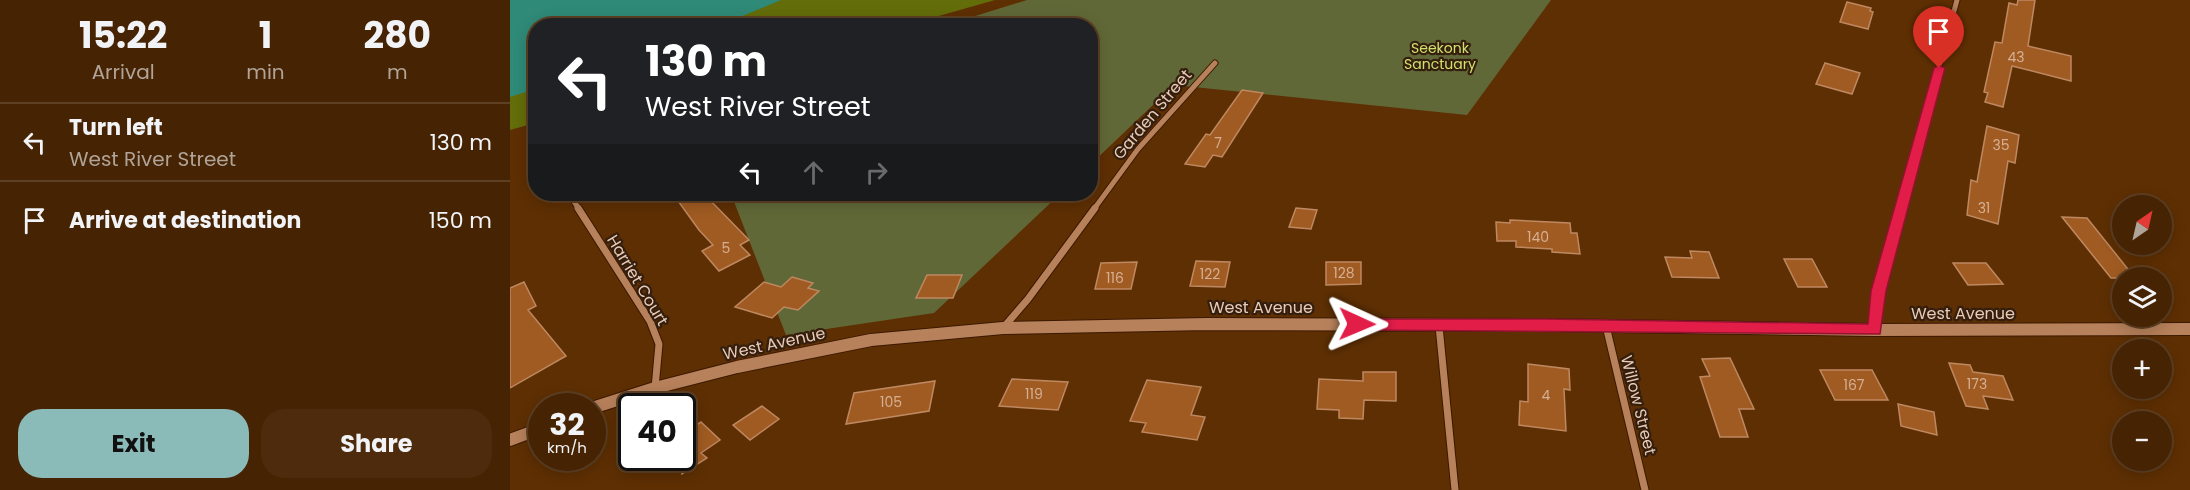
<!DOCTYPE html>
<html lang="en">
<head>
<meta charset="utf-8">
<style>
  :root { --surface:#462302; --page:#4d2b0c; --text:#f1f3f6; --muted:#b0a499; --line:#5e4024; --accent:#8bbbb9 }
  body { margin:0; font-family:Poppins,sans-serif; background:var(--page); color:var(--text); height:100vh; display:flex; flex-direction:column; font-size:22px; white-space:nowrap }
  * { box-sizing:border-box; margin:0 }
  p { font-size:20px; color:var(--muted) }
  .icon { flex:none; width:33px; height:33px; fill:none; stroke:currentColor; stroke-width:2; stroke-linecap:round; stroke-linejoin:round }
  .map { position:relative; flex:1; overflow:hidden }
  .panel { display:flex; flex-direction:column; background:var(--surface); width:510px }
  .panel>* { flex:none }
  .hud { position:absolute; left:18px; top:18px; width:570px; height:183px; border-radius:24px; box-shadow:0 3px 15px #0003,0 0 0 2px var(--line); background:#202124; color:#fff; overflow:hidden }
  .needle { width:39px; rotate:34deg }
  .buttons { position:absolute; left:1602px; top:195px; display:grid; gap:12px }
  .buttons a { display:grid; place-items:center; width:60px; height:60px; border-radius:50%; background:var(--surface); box-shadow:0 3px 15px #0003,0 0 0 2px var(--line); font-size:30px }
  .speed { position:absolute; left:18px; top:393px; display:flex; gap:12px; font-size:30px; font-weight:700; text-align:center }
  .speed>* { display:grid; place-content:center; width:78px; height:78px; border-radius:50%; background:var(--surface); box-shadow:0 3px 15px #0003,0 0 0 2px var(--line); line-height:1 }
  .speed small { font-size:15px; font-weight:400 }
  .speed .limit { border:3px solid #111; border-radius:9px; background:#fff; color:#111 }
  .pin { position:absolute; display:grid; place-items:center; width:51px; height:51px; color:#fff; margin:-62px -26px; border-radius:50% 50% 50% 0; rotate:-45deg; box-shadow:0 0 6px #0007 }
  .pin .icon { rotate:45deg }
  .me { position:absolute; width:66px; margin:-33px; rotate:91deg; stroke-linejoin:round; filter:drop-shadow(0 0 4px #0008) }
  .turn { display:flex; align-items:center; gap:21px; height:126px; padding:0 18px; font-size:27px }
  .turn .icon { width:78px; height:78px; stroke-width:2.5 }
  .turn b { display:block; font-size:42px; line-height:51px }
  .lanes { display:flex; align-items:center; height:57px; padding:0 18px; background:#0003; justify-content:center; gap:30px; direction:ltr }
  .lanes .off { opacity:.35 }
  .eta { display:flex; justify-content:space-evenly; align-items:center; height:102px; text-align:center }
  .eta b { font-size:36px; font-weight:700; line-height:42px }
  .button { display:flex; gap:12px; margin-top:auto; padding:12px 18px }
  .button a { flex:1; height:69px; border-radius:24px; background:var(--accent); color:#111; font-size:24px; font-weight:700; line-height:69px; text-align:center }
  .button a+a { background:var(--page); color:var(--text) }
  ul { padding:0; list-style:none }
  li { display:flex; align-items:center; gap:18px; height:78px; padding:0 18px; border-top:2px solid var(--line) }
  li div { flex:1 }
  li b { display:block; font-size:22px }
  li em { font-style:normal }
  main { display:flex; flex:1; min-height:0 }
  .map>svg:first-child { display:block }
  .green { fill:#616837 }
  .forest { fill:#636d09 }
  .water { fill:#2f8a77 }
  .building { fill:#a05b22; stroke:#be8861; stroke-width:1.5 }
  .lines { fill:none; stroke-linecap:round; stroke-linejoin:round }
  .minor-far1-casing { stroke:#3c1900; stroke-width:7 }
  .minor-casing { stroke:#3c1900; stroke-width:9 }
  .tertiary-casing { stroke:#3c1900; stroke-width:14 }
  .minor-far1 { stroke:#b7815b; stroke-width:5 }
  .minor { stroke:#b7815b; stroke-width:7 }
  .tertiary { stroke:#b7815b; stroke-width:12 }
  .route { fill:#e11d48; stroke:#92132f; stroke-width:1.5 }
  .labels { text-anchor:middle; stroke-width:4.5; stroke-linejoin:round; paint-order:stroke }
  .far-park-label { font-size:14px; fill:#d0e16c; stroke:#341e0e }
  .number-label { font-size:14px; fill:#d6af92 }
  .street-label { font-size:16px; fill:#e8cbb7; stroke:#341e0e }
</style>
</head>
<body>
<main>
<section class="panel">
<div class="eta">
<div><b>15:22</b><p>Arrival</p></div>
<div><b>1</b><p>min</p></div>
<div><b>280</b><p>m</p></div>
</div>
<ul>
<li><svg class="icon" aria-label="left" viewBox="0 0 24 24"><path d="M17 20v-9H6M10 6l-5 5 5 5"/></svg><div><b>Turn left</b><p>West River Street</p></div><em>130 m</em></li>
<li><svg class="icon" aria-label="arrive" viewBox="0 0 24 24"><path d="M6 21V4h12l-3 4 3 4H6"/></svg><div><b>Arrive at destination</b></div><em>150 m</em></li>
</ul>
<div class="button"><a>Exit</a><a>Share</a></div>
</section>
<div class="map">
<svg width="1680" height="490" viewBox="0 0 1680 490">
  <rect width="100%" height="100%" fill="#5e2f03"/>
  <!-- green -->
  <path class="green" d="M517 0H1041L957 115 664 85 581 164 580 26H433Z
    M221 194H550L424 313 276 335Z"/>
  <!-- forest -->
  <path class="forest" d="M222 0H485L397 25 182 26Z
    M25 85V123L0 130V93Z"/>
  <!-- water -->
  <path class="water" d="M0 0H271L211 25 26 26 25 89 0 97Z"/>
  <!-- building -->
  <path class="building" d="M1508 0H1525L1518 46 1561 56V81L1502 66 1493 107 1475 102 1478 93 1474 92 1485 42 1492 43 1499 3 1507 5Z
    M1337 2 1361 8 1360 11 1363 12 1358 29 1330 22Z
    M1315 63 1350 73 1342 94 1306 84Z
    M732 90 753 93 712 157 703 155 695 167 675 164 696 134 700 135Z
    M1477 126 1509 135 1505 163 1498 161 1488 224 1457 215 1461 180 1467 182Z
    M163 194H194L239 240 230 245 240 255 209 271 192 251 203 245 189 230Z
    M786 208 807 210 801 229 779 227Z
    M1552 217 1577 218 1625 278H1601Z
    M1000 220 1060 223 1061 233H1067L1070 254 1042 252V249L1006 247V241H987L986 222 1000 223Z
    M1180 251 1199 252 1209 278 1162 277 1155 257 1182 258Z
    M1274 259H1302L1317 287H1288Z
    M686 261 720 262 715 287 680 286Z
    M627 262 621 289H585L591 263Z
    M816 262H851V284L816 285Z
    M1443 263H1476L1493 284 1458 285Z
    M417 275H452L443 298H406Z
    M282 277 303 283 298 288 309 291 288 310 274 307 262 318 225 307 254 282 271 287Z
    M14 282 26 306 18 310 56 356 0 388V288Z
    M1220 358 1244 409H1229L1238 437H1210L1190 377 1200 376 1192 359Z
    M1439 363 1460 365 1463 372 1493 376 1503 400 1473 396 1478 409 1456 406Z
    M1018 364 1059 369 1060 390 1054 389 1056 431 1009 425 1010 401 1018 402Z
    M1310 370H1362L1378 400H1325Z
    M853 372H886V401L854 400 853 419 829 418V410L807 409 809 379 853 381Z
    M502 379 558 382 548 410 489 406Z
    M637 380 691 387 681 415 695 417 687 440 632 432 636 423 620 421Z
    M425 381 419 411 336 424 344 393Z
    M1388 404 1424 412 1427 435 1391 426Z
    M252 406 269 419 240 440 223 425Z
    M191 422 210 440 191 453 197 458 172 474V434Z"/>
  <g class="lines">
    <defs>
      <path id="minor-far1" d="M59 194 69 209
        M584 209 628 149 705 63
        M1390 209 1447 0"/>
      <path id="minor" d="M68 208 140 321 149 344 145 388
        M929 326 945 490
        M1096 326 1135 490
        M493 328 518 299 585 208
        M1365 330 1368 291 1391 208"/>
      <path id="tertiary" d="M82 408 145 388 227 367 361 340 493 328 697 324 1036 325 1365 330 1680 329
        M0 440 32 428"/>
    </defs>
    <!-- minor-far1 casing -->
    <use href="#minor-far1" class="minor-far1-casing"/>
    <!-- minor casing -->
    <use href="#minor" class="minor-casing"/>
    <!-- tertiary casing -->
    <use href="#tertiary" class="tertiary-casing"/>
    <!-- minor-far1 -->
    <use href="#minor-far1" class="minor-far1"/>
    <!-- minor -->
    <use href="#minor" class="minor"/>
    <!-- tertiary -->
    <use href="#tertiary" class="tertiary"/>
  </g>
  <!-- route -->
  <path class="route" d="M1429 65 1435 68 1376 291 1370 334 847 330 842 328 840 324 842 320 847 319H1036L1358 324 1361 291 1424 68Z"/>
  <g class="labels">
    <!-- far-park labels -->
    <g class="far-park-label">
      <text x="930" y="53">Seekonk<tspan x="930" dy="16">Sanctuary</tspan></text>
    </g>
    <!-- number labels -->
    <g class="number-label">
      <text x="1506" y="62">43</text>
      <text x="708" y="148">7</text>
      <text x="1491" y="150">35</text>
      <text x="1474" y="213">31</text>
      <text x="1028" y="242">140</text>
      <text x="216" y="253">5</text>
      <text x="834" y="278">128</text>
      <text x="700" y="279">122</text>
      <text x="605" y="283">116</text>
      <text x="1467" y="389">173</text>
      <text x="1344" y="390">167</text>
      <text x="524" y="399">119</text>
      <text x="1036" y="400">4</text>
      <text x="381" y="407">105</text>
    </g>
    <!-- street labels -->
    <g class="street-label">
      <text transform="translate(642 114) rotate(-50)" y="6">Garden Street</text>
      <text transform="translate(128 280) rotate(59)" y="6">Harriet Court</text>
      <text x="751" y="313">West Avenue</text>
      <text x="1453" y="319">West Avenue</text>
      <text transform="translate(264 343) rotate(-12)" y="6">West Avenue</text>
      <text transform="translate(1129 405) rotate(76)" y="6">Willow Street</text>
    </g>
  </g>
</svg>
<div class="buttons">
<a><svg class="needle" viewBox="-14 -14 28 28"><path d="M0-13l5 13h-10z" fill="#e53935"/><path d="M0 13l5-13h-10z" fill="#b0a499"/></svg></a>
<a><svg class="icon" aria-label="layers" viewBox="0 0 24 24"><path d="M12 4l9 5-9 5-9-5zM3 14l9 5 9-5"/></svg></a>
<a>+</a>
<a>−</a>
</div>
<div class="speed"><div>32<small>km/h</small></div><div class="limit">40</div></div>
<div class="pin" style="left:1429px;top:68px;background:#d93025"><svg class="icon" aria-label="arrive" viewBox="0 0 24 24"><path d="M6 21V4h12l-3 4 3 4H6"/></svg></div>
<svg class="me" style="left:847px;top:324px" viewBox="-20 -20 40 40"><path d="M0-17L14 15 0 8-14 15z" fill="#e11d48" stroke="#fff" stroke-width="4"/></svg>
<div class="hud">
<div class="turn"><svg class="icon" aria-label="left" viewBox="0 0 24 24"><path d="M17 20v-9H6M10 6l-5 5 5 5"/></svg><div><b>130 m</b>West River Street</div></div>
<div class="lanes"><svg class="icon" aria-label="left" viewBox="0 0 24 24"><path d="M17 20v-9H6M10 6l-5 5 5 5"/></svg><svg class="icon off" aria-label="ahead" viewBox="0 0 24 24"><path d="M12 20V5M6 11l6-6 6 6"/></svg><svg class="icon off" aria-label="right" viewBox="0 0 24 24"><path d="M7 20v-9h11M14 6l5 5-5 5"/></svg></div>
</div>
</div>
</main>
</body>
</html>
